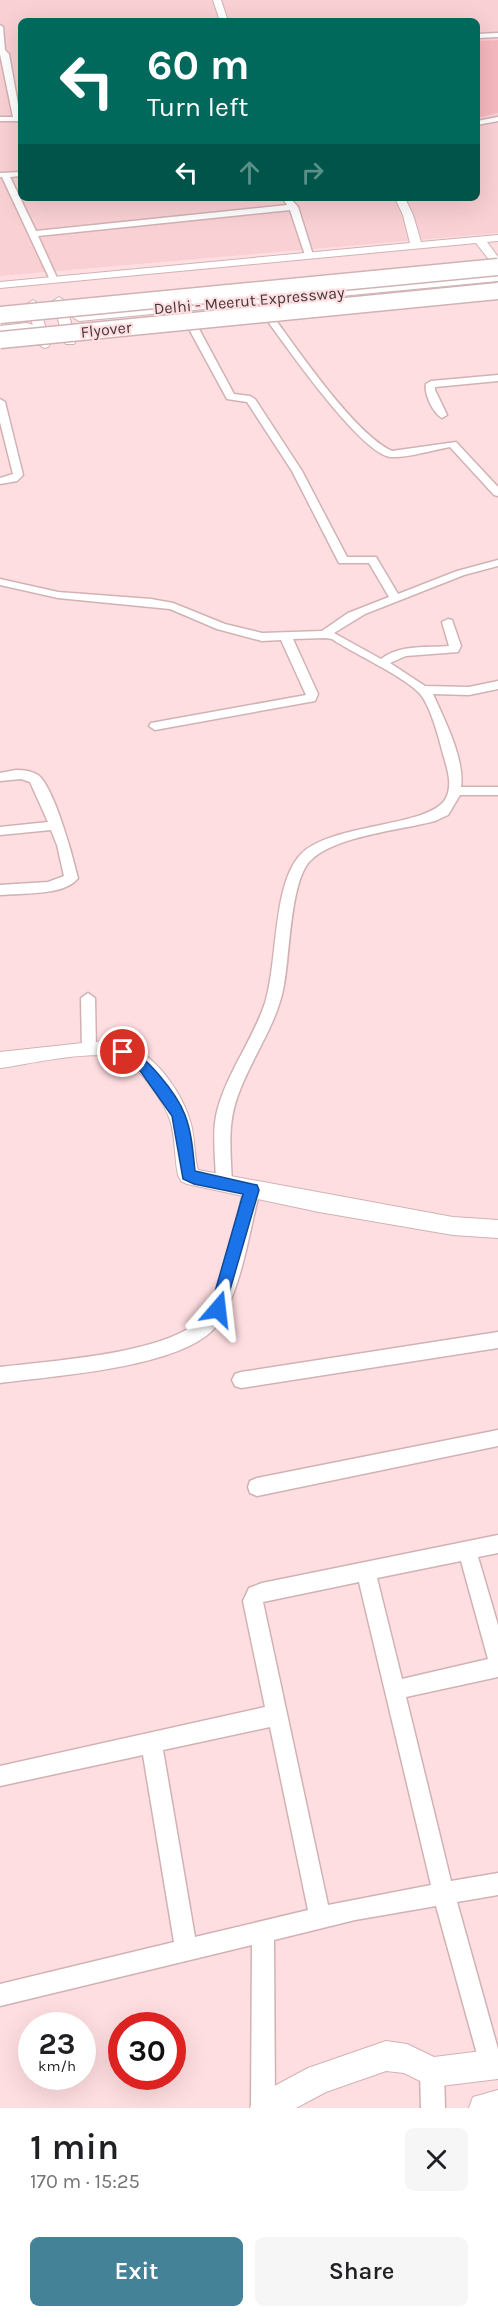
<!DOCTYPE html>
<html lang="en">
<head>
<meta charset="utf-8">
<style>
  :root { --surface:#fff; --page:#f6f6f6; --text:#202124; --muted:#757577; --accent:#448298 }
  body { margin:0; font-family:Karla,sans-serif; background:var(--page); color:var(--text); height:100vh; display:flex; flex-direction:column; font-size:22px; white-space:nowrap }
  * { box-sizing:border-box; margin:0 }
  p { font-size:20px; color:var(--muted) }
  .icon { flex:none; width:33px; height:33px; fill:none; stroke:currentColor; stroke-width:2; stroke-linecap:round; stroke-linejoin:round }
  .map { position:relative; height:2108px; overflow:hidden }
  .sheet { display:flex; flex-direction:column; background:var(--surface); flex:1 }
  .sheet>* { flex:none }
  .guide { position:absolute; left:18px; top:18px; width:462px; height:183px; border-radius:9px; box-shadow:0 6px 24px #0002; background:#00695c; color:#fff; overflow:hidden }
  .speed { position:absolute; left:18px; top:2012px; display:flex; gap:12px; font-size:30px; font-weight:700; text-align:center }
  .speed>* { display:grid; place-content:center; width:78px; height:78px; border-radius:50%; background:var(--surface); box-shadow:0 6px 24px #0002; line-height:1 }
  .speed small { font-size:15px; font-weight:400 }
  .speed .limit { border:9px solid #d22; background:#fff; color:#111 }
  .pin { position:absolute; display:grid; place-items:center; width:51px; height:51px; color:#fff; margin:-26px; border:3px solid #fff; border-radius:50%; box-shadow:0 2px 6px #0007 }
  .me { position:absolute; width:66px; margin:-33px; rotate:17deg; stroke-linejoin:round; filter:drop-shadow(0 0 4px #0008) }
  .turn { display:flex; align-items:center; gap:21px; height:126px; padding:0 30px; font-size:27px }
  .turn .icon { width:78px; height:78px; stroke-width:2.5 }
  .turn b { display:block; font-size:42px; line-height:51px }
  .lanes { display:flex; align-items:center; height:57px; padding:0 30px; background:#0003; justify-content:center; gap:30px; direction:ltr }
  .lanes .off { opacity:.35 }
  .round { display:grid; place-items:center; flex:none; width:63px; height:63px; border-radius:9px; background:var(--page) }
  .headline { display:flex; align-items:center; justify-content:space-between; height:102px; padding:0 30px }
  h1 { font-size:36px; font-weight:600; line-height:45px }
  .primary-button { display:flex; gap:12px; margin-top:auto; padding:12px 30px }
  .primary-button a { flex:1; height:69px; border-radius:9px; background:var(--accent); color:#fff; font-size:24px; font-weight:600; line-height:69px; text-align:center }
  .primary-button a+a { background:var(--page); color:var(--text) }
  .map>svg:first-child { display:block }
  .built { fill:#f9d0d3; fill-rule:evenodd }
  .green { fill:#f6b8be }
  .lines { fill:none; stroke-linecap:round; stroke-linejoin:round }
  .street-casing { stroke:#d1b2b4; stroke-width:3 }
  .secondary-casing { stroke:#d1b2b4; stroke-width:2 }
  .highway-casing { stroke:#d1b2b4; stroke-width:2 }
  .street { fill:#fff; fill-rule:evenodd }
  .secondary { fill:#fff; fill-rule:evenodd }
  .highway { fill:#fff; fill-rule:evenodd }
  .highway-bridge-casing { stroke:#d1b2b4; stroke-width:19; stroke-linecap:butt }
  .highway-bridge { stroke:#fff; stroke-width:16 }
  .route { fill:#1a73e8; stroke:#114b97; stroke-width:1.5 }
  .labels { text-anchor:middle; stroke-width:4.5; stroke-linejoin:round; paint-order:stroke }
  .far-street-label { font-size:16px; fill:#45393a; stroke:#ffdee1 }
</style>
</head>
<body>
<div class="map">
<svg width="498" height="2108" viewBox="0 0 498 2108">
  <rect width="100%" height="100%" fill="#ffdee1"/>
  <!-- built -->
  <path class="built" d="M0 0H498V233L0 276ZM21 21H477V198H21Z"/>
  <!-- green -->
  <path class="green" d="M498 40V113L477 118V41Z"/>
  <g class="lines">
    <defs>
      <path id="street" d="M0 25 3 27 5 50 9 54 21 121H0V117H13L0 54Z
        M498 33V37L477 38V34Z
        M498 117V121L477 125V121Z
        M21 172V176L10 177 36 231 287 205 284 200 290 198 298 207 313 255 309 258 305 255 290 210 38 236 58 280 51 282 2 177H0V173Z
        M269 319H275C300 353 356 435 392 451L456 442 498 487V496L494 495 450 447C433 450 407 458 391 457 362 455 288 349 269 323Z
        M191 327 199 329 234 394 250 396 255 399 302 471 347 557H376L398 594 457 571 498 560V566L464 575 365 614 334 633 381 659C400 644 427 648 449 646L442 622 448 619 452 620 461 646 458 652 406 656 390 663 425 686 469 687 498 681V689L469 695 433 694C444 719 465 759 461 787H498V795H460L448 815 435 821C401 830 334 836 310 861 290 882 290 955 284 985 277 1026 250 1059 237 1098 227 1126 231 1155 232 1184L230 1189 224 1191 218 1189 216 1184C216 1162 212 1138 216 1116 225 1075 252 1042 265 1003 278 964 272 884 301 854 331 823 432 827 446 798 453 784 447 768 443 754 439 738 431 708 421 695 406 677 354 654 332 639L325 638 293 639 318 694 315 701 155 730 149 726 151 723 306 695 281 640 262 641 217 629 170 609 58 598 0 585V579L58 592 151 599 173 603 225 624 262 633 322 631 348 613 389 597 369 563H339L292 471 247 402 227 399 189 329Z
        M498 375V381L435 387V390L447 415 442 418C433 413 424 394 426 384L431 381Z
        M0 399 5 402 23 475 17 481 0 484V478L13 474 0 422Z
        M16 770C23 770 32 771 38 775 54 787 73 857 78 878 65 896 21 893 0 895V885L48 882 64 876 57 845 51 830 0 835V827L48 822 30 782 21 779 0 781V773Z
        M88 993 95 998 96 1050 94 1054H84L82 1050 81 998Z
        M252 1183 258 1185 260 1190C249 1231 242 1290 217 1325 186 1368 51 1376 0 1383V1367C47 1361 179 1354 206 1313 226 1283 234 1226 244 1190L246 1185Z
        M498 1332V1348L241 1388 235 1386 232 1380 235 1374 241 1372Z
        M498 1430V1446L257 1496 250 1493 248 1487 250 1481 257 1478Z
        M498 1535V1553L478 1557 498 1625V1677L406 1697 451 1881 498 1873V1895L457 1902 498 2049V2074L491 2076 483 2073 480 2065 436 1906 355 1920 274 1940 275 2108H251L252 1945 0 2006V1984L174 1942 143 1755 0 1786V1766L265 1707 243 1601 249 1588 262 1583ZM461 1561 488 1659 402 1679 377 1578ZM359 1582 431 1885 328 1905 263 1602ZM270 1727 308 1910 195 1937 163 1750Z
        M432 2060 440 2064 444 2072 445 2108H421L420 2072 424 2064Z"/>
      <path id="secondary" d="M213 0H221L228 21H220Z
        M395 198H405L413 215 421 242 498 235V241L487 242 498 257V267L494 266 476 243 0 288V282L410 243 403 215Z
        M59 297 65 301 76 341 74 344H66L64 341 53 301Z
        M33 300 39 304 50 344 48 347 44 348 38 344 27 304Z
        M92 1042C106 1041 120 1041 133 1048 160 1060 184 1097 191 1124 195 1139 194 1156 198 1170L453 1217 498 1220V1238L453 1235 319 1212 187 1184 181 1181 178 1175C174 1157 176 1138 170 1120 164 1101 138 1064 119 1058 93 1049 29 1064 0 1068V1052Z
        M386 2041 407 2044 434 2057 498 2049V2079L432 2087 404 2073 386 2071 326 2092 296 2108H250L254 2097 308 2068Z
        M498 2090V2108H469L473 2097Z"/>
      <path id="highway" d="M498 271V281L79 321 71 316 79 311Z
        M27 323 33 325 35 328 33 331 0 336V326Z"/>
    </defs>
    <!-- street casing -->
    <use href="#street" class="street-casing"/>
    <!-- secondary casing -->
    <use href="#secondary" class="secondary-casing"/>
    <!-- highway casing -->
    <use href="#highway" class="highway-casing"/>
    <!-- street -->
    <use href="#street" class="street"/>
    <!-- secondary -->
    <use href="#secondary" class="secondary"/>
    <!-- highway -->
    <use href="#highway" class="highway"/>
    <defs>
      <path id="highway-bridge" d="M0 315 498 267
        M0 340 498 291"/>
    </defs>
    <!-- highway-bridge casing -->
    <use href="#highway-bridge" class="highway-bridge-casing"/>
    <!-- highway-bridge -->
    <use href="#highway-bridge" class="highway-bridge"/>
  </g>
  <!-- route -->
  <path class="route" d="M123 1046C145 1053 177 1094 185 1115 192 1133 193 1153 195 1171L252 1184 257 1185 259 1190 223 1314 218 1316 212 1314 210 1309 243 1194 194 1184 183 1179 172 1116 141 1072 117 1052Z"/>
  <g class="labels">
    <!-- far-street labels -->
    <g class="far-street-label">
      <text transform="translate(249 300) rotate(-5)" y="6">Delhi - Meerut Expressway</text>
      <text transform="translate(106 329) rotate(-6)" y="6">Flyover</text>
    </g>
  </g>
</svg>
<div class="speed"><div>23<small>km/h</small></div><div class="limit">30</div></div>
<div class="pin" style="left:123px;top:1052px;background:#d93025"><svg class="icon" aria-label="arrive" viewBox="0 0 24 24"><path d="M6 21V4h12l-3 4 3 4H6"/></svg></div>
<svg class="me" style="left:218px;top:1309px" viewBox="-20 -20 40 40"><path d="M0-17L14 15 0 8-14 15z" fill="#1a73e8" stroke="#fff" stroke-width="4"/></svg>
<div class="guide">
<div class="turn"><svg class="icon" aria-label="left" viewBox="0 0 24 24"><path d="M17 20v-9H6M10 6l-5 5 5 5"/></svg><div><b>60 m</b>Turn left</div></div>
<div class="lanes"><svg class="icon" aria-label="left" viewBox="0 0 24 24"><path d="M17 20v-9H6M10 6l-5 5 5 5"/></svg><svg class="icon off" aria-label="ahead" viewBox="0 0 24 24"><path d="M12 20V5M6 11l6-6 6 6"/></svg><svg class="icon off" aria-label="right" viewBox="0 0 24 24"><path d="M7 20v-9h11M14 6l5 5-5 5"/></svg></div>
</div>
</div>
<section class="sheet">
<div class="headline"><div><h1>1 min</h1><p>170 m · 15:25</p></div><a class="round"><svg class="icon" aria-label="close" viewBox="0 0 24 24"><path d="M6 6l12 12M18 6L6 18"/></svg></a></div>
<div class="primary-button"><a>Exit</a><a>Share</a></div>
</section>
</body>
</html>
